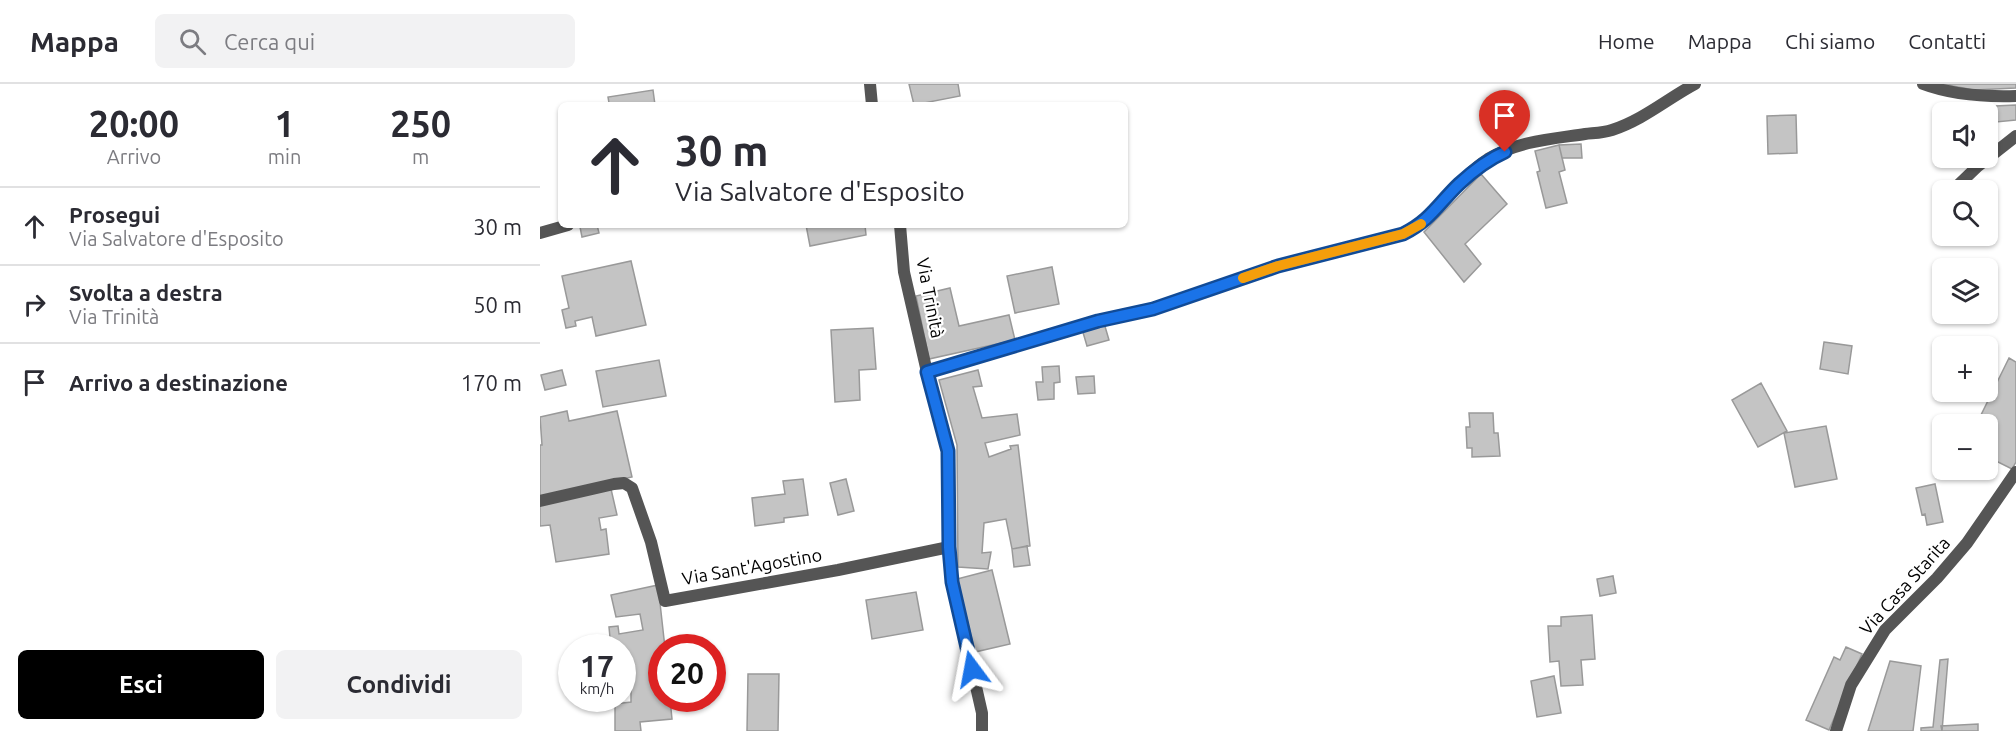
<!DOCTYPE html>
<html lang="it">
<head>
<meta charset="utf-8">
<style>
  :root { --surface:#fff; --page:#f2f2f3; --text:#2b2b33; --muted:#7c7c81; --line:#e1e1e2; --accent:#000 }
  body { margin:0; font-family:Ubuntu,sans-serif; background:var(--page); color:var(--text); height:100vh; display:flex; flex-direction:column; font-size:22px; white-space:nowrap }
  * { box-sizing:border-box; margin:0 }
  p { font-size:20px; color:var(--muted) }
  .icon { flex:none; width:33px; height:33px; fill:none; stroke:currentColor; stroke-width:2; stroke-linecap:round; stroke-linejoin:round }
  .map { position:relative; flex:1; overflow:hidden }
  .details { display:flex; flex-direction:column; background:var(--surface); width:540px }
  .details>* { flex:none }
  .guide { position:absolute; left:18px; top:18px; width:570px; height:126px; border-radius:9px; box-shadow:0 2px 4px #0004; background:#fff; color:var(--text); overflow:hidden }
  .controls { position:absolute; left:1392px; top:18px; display:grid; gap:12px }
  .controls a { display:grid; place-items:center; width:66px; height:66px; border-radius:9px; background:var(--surface); box-shadow:0 2px 4px #0004; font-size:30px }
  .speed { position:absolute; left:18px; top:550px; display:flex; gap:12px; font-size:30px; font-weight:700; text-align:center }
  .speed>* { display:grid; place-content:center; width:78px; height:78px; border-radius:50%; background:var(--surface); box-shadow:0 2px 4px #0004; line-height:1 }
  .speed small { font-size:15px; font-weight:400 }
  .speed .limit { border:9px solid #d22; background:#fff; color:#111 }
  .pin { position:absolute; display:grid; place-items:center; width:51px; height:51px; color:#fff; margin:-62px -26px; border-radius:50% 50% 50% 0; rotate:-45deg; box-shadow:0 0 6px #0007 }
  .pin .icon { rotate:45deg }
  .me { position:absolute; width:66px; margin:-33px; rotate:347deg; stroke-linejoin:round; filter:drop-shadow(0 0 4px #0008) }
  .turn { display:flex; align-items:center; gap:21px; height:126px; padding:0 18px; font-size:27px }
  .turn .icon { width:78px; height:78px; stroke-width:2.5 }
  .turn b { display:block; font-size:42px; line-height:51px }
  .eta { display:flex; justify-content:space-evenly; align-items:center; height:102px; text-align:center }
  .eta b { font-size:36px; font-weight:600; line-height:42px }
  .cta { display:flex; gap:12px; margin-top:auto; padding:12px 18px }
  .cta a { flex:1; height:69px; border-radius:9px; background:var(--accent); color:#fff; font-size:24px; font-weight:600; line-height:69px; text-align:center }
  .cta a+a { background:var(--page); color:var(--text) }
  ul { padding:0; list-style:none }
  li { display:flex; align-items:center; gap:18px; height:78px; padding:0 18px; border-top:2px solid var(--line) }
  li div { flex:1 }
  li b { display:block; font-size:22px }
  li em { font-style:normal }
  header { display:flex; align-items:center; gap:36px; box-sizing:border-box; height:84px; padding:0 30px; background:var(--surface); border-bottom:2px solid var(--line) }
  header strong { font-size:28px }
  nav { display:flex; gap:33px; margin-inline-start:auto; font-size:21px }
  .search { width:420px; height:54px; background:var(--page); display:flex; align-items:center; gap:15px; box-sizing:border-box; padding:0 21px; border-radius:9px; color:var(--muted); font-size:22px }
  main { display:flex; flex:1; min-height:0 }
  .map>svg:first-child { display:block }
  .building { fill:#c4c4c4; stroke:#999; stroke-width:1.5 }
  .lines { fill:none; stroke-linecap:round; stroke-linejoin:round }
  .service { stroke:#555; stroke-width:12 }
  .minor { stroke:#555; stroke-width:12 }
  .route-casing { stroke:#114b97; stroke-width:15 }
  .route { stroke:#1a73e8; stroke-width:10 }
  .slow { stroke:#f59e0b; stroke-width:10 }
  .labels { text-anchor:middle; stroke-width:4.5; stroke-linejoin:round; paint-order:stroke }
  .street-label { font-size:18px; fill:#000; stroke:#fff }
</style>
</head>
<body>
<header>
<strong>Mappa</strong>
<div class="search"><svg class="icon" aria-label="search" viewBox="0 0 24 24"><circle cx="10" cy="10" r="6"/><path d="M15 15l6 6"/></svg>Cerca qui</div>
<nav><a>Home</a><a>Mappa</a><a>Chi siamo</a><a>Contatti</a></nav>
</header>
<main>
<section class="details">
<div class="eta">
<div><b>20:00</b><p>Arrivo</p></div>
<div><b>1</b><p>min</p></div>
<div><b>250</b><p>m</p></div>
</div>
<ul>
<li><svg class="icon" aria-label="ahead" viewBox="0 0 24 24"><path d="M12 20V5M6 11l6-6 6 6"/></svg><div><b>Prosegui</b><p>Via Salvatore d'Esposito</p></div><em>30 m</em></li>
<li><svg class="icon" aria-label="right" viewBox="0 0 24 24"><path d="M7 20v-9h11M14 6l5 5-5 5"/></svg><div><b>Svolta a destra</b><p>Via Trinità</p></div><em>50 m</em></li>
<li><svg class="icon" aria-label="arrive" viewBox="0 0 24 24"><path d="M6 21V4h12l-3 4 3 4H6"/></svg><div><b>Arrivo a destinazione</b></div><em>170 m</em></li>
</ul>
<div class="cta"><a>Esci</a><a>Condividi</a></div>
</section>
<div class="map">
<svg width="1476" height="647" viewBox="0 0 1476 647">
  <rect width="100%" height="100%" fill="#fff"/>
  <!-- building -->
  <path class="building" d="M369 0H418L420 12 374 21Z
    M1402 0H1476V4L1434 6Z
    M113 6 115 21H57L69 19 68 13Z
    M1476 21V36L1456 38 1455 22Z
    M1256 31 1257 69 1228 70 1227 32Z
    M1041 60 1042 74H1022L1019 61Z
    M1019 61 1025 86 1019 88 1027 119 1006 124 997 88 1000 87 995 67Z
    M941 90 967 120 925 160 941 180 924 198 884 148Z
    M47 141H57L59 149 42 153 40 143Z
    M266 141H325L326 151 270 162Z
    M91 177 106 241 56 252 52 233 35 237 36 242 26 244 22 226 29 224 22 192Z
    M512 183 519 220 475 229 467 192Z
    M410 204 419 242 469 231 475 256 389 275 376 212Z
    M564 239 569 256 547 262 542 245Z
    M333 244 336 285 319 286 320 316 295 318 291 246Z
    M1284 258 1312 262 1308 290 1280 285Z
    M1469 274 1476 278V378L1472 385 1448 373V344L1451 336 1441 331Z
    M119 276 126 312 63 323 56 287Z
    M519 282 520 298 514 299V315L498 316 496 298H503L502 283Z
    M22 286 26 301 5 306 1 291Z
    M438 286 442 302 433 303 442 334 477 330 480 351 445 359 449 373 471 365 470 362 478 361 490 462 472 465 466 435 444 439 442 469 451 468 448 485 418 483 417 361 399 296Z
    M554 292 555 309 538 310 536 293Z
    M1221 299 1247 347 1218 363 1192 316Z
    M27 327 29 337 77 327 92 393 0 413V361H2L0 333Z
    M929 329H953L954 349H958L960 372 932 373V364H927L926 343H930Z
    M1286 342 1297 395 1255 403 1244 349Z
    M263 395 268 431 244 434V438L215 442 212 414 245 410 243 397Z
    M306 395 314 427 298 431 290 399Z
    M1395 400 1403 438 1387 441 1385 430 1382 431 1376 404Z
    M71 405 77 431 59 434 61 446 66 445 69 470 16 478 10 441 0 442V420Z
    M487 462 490 481 474 483 472 465Z
    M452 486 470 560 435 568 417 495Z
    M1073 492 1076 509 1060 512 1057 495Z
    M118 501 125 564H122V615H130L132 635 100 638 101 647H75V620L91 618V599H84L82 564H71L69 543 78 542 79 550 103 546 100 530 76 533 71 511Z
    M376 508 383 546 332 555 326 516Z
    M1052 531 1055 575 1041 576 1043 601 1021 602 1019 577 1010 578 1008 542H1021V533Z
    M1306 563 1322 570 1289 646 1266 636 1294 573 1300 576Z
    M1408 575 1402 647H1381V644L1393 643 1400 576Z
    M1350 577 1381 582 1373 647H1328Z
    M208 590H239L238 647H207Z
    M1014 592 1021 629 997 633 991 597Z
    M1438 640V647H1402L1401 642Z"/>
  <g class="lines">
    <!-- service -->
    <path class="service" d="M330 0 332 21
      M1383 0C1412 11 1445 13 1476 12
      M1413 106 1438 82 1476 52
      M1399 135 1402 121
      M0 149 28 141
      M387 288 558 237 613 225 738 182 863 150C899 133 915 96 948 75 978 57 1011 55 1045 50 1053 49 1063 49 1072 46 1103 36 1127 15 1155 0
      M0 417 74 400 84 399 92 404 111 458 125 517 298 486 409 463 412 497 442 629V647
      M1296 647 1311 601 1345 546 1397 494 1427 459 1476 388"/>
    <!-- minor -->
    <path class="minor" d="M360 141 364 188 387 288 408 367 409 463"/>
  </g>
  <g class="lines">
    <defs>
      <path id="route" d="M432 585 412 498 409 463 408 367 387 288 558 237 613 225 738 182 863 150C890 137 899 119 919 100 933 87 947 76 965 68"/>
    </defs>
    <!-- route casing -->
    <use href="#route" class="route-casing"/>
    <!-- route -->
    <use href="#route" class="route"/>
    <!-- slow -->
    <path class="slow" d="M703 194 738 182 863 150 881 140"/>
  </g>
  <g class="labels">
    <!-- street labels -->
    <g class="street-label">
      <text transform="translate(390 214) rotate(79)" y="6">Via Trinità</text>
      <text transform="translate(212 483) rotate(-10)" y="6">Via Sant'Agostino</text>
      <text transform="translate(1365 502) rotate(-48)" y="6">Via Casa Starita</text>
    </g>
  </g>
</svg>
<div class="controls">
<a><svg class="icon" aria-label="sound" viewBox="0 0 24 24"><path d="M4 9h4l5-4v14l-5-4H4zM17 9q2 3 0 6"/></svg></a>
<a><svg class="icon" aria-label="search" viewBox="0 0 24 24"><circle cx="10" cy="10" r="6"/><path d="M15 15l6 6"/></svg></a>
<a><svg class="icon" aria-label="layers" viewBox="0 0 24 24"><path d="M12 4l9 5-9 5-9-5zM3 14l9 5 9-5"/></svg></a>
<a>+</a>
<a>−</a>
</div>
<div class="speed"><div>17<small>km/h</small></div><div class="limit">20</div></div>
<div class="pin" style="left:965px;top:68px;background:#d93025"><svg class="icon" aria-label="arrive" viewBox="0 0 24 24"><path d="M6 21V4h12l-3 4 3 4H6"/></svg></div>
<svg class="me" style="left:432px;top:585px" viewBox="-20 -20 40 40"><path d="M0-17L14 15 0 8-14 15z" fill="#1a73e8" stroke="#fff" stroke-width="4"/></svg>
<div class="guide">
<div class="turn"><svg class="icon" aria-label="ahead" viewBox="0 0 24 24"><path d="M12 20V5M6 11l6-6 6 6"/></svg><div><b>30 m</b>Via Salvatore d'Esposito</div></div>
</div>
</div>
</main>
</body>
</html>
